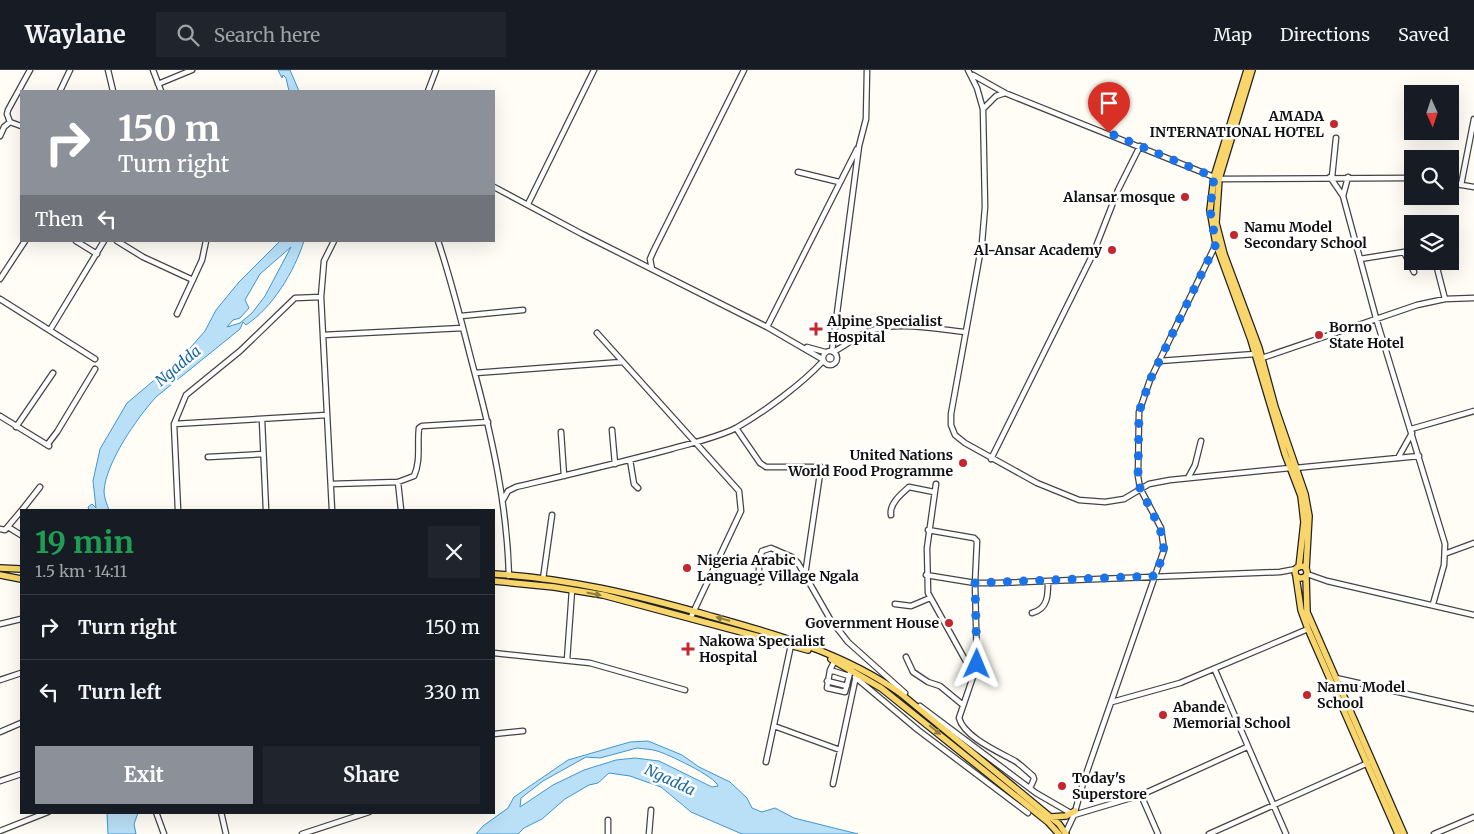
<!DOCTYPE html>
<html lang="en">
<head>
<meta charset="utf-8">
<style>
  :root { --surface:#171b24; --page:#20242c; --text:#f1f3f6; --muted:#9ea1a6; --line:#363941; --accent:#8c9099 }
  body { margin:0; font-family:Merriweather,serif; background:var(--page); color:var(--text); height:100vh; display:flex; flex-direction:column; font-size:19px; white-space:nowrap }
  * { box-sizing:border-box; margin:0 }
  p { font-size:16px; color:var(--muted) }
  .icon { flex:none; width:28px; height:28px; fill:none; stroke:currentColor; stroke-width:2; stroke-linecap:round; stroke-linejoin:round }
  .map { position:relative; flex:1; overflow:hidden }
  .panel { position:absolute; left:20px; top:439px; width:475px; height:305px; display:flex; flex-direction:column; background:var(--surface); border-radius:0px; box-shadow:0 5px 20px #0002 }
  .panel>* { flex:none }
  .hud { position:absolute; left:20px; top:20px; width:475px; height:152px; border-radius:0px; box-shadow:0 5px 20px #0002; background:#8c9099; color:#fff; overflow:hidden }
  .needle { width:32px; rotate:177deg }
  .buttons { position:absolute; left:1404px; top:15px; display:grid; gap:10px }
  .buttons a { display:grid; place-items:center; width:55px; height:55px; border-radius:0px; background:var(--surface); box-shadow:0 5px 20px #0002; font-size:25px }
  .pin { position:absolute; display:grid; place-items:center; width:42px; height:42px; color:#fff; margin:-51px -21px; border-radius:50% 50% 50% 0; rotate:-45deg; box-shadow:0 0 5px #0007 }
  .pin .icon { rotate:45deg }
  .me { position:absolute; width:55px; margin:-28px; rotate:1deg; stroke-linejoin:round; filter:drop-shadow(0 0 4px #0008) }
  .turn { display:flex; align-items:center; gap:18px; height:105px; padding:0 15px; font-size:22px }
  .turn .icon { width:65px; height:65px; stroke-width:2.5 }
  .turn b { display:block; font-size:35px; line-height:42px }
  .then { display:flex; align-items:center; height:48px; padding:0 15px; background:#0003; gap:10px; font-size:19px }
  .round { display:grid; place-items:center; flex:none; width:52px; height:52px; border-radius:0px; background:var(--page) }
  .headline { display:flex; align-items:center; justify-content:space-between; height:85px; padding:0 15px }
  h1 { font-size:30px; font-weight:700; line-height:38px; color:#1e9e55 }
  .action { display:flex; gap:10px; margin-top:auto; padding:10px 15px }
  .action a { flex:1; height:58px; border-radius:0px; background:var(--accent); color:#fff; font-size:20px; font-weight:700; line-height:58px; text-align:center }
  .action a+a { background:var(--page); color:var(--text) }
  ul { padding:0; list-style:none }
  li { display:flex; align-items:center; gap:15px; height:65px; padding:0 15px; border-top:1px solid var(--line) }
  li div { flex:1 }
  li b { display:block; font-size:19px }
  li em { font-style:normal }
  header { display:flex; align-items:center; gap:30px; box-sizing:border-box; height:70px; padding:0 25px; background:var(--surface); border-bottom:1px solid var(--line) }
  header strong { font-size:24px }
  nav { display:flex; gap:28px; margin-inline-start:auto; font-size:18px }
  .search { width:350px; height:45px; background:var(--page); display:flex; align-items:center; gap:12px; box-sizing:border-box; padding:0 18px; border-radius:0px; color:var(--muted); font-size:19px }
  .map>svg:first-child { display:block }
  .water { fill:#b9e0f7; stroke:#3f96cf; fill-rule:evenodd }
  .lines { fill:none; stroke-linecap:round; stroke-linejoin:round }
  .minor-casing { stroke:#444; stroke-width:7 }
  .major-casing { stroke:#222; stroke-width:8 }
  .minor { stroke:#fff; stroke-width:4.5 }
  .major { stroke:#f9d66b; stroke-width:5.5 }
  .oneway { fill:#917d42 }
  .route { stroke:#1a73e8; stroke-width:9; stroke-dasharray:0 16.2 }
  .poi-dot { fill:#c4262e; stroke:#fff; stroke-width:2 }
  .labels { text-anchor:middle; stroke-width:5; stroke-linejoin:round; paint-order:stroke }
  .poi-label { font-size:14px; font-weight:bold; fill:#111; stroke:#fff; text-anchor:start }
  .water-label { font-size:15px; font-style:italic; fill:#1768a6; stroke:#fff }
</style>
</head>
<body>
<header>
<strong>Waylane</strong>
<div class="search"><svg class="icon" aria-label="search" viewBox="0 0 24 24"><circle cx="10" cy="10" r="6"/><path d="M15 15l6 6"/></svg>Search here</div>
<nav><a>Map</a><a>Directions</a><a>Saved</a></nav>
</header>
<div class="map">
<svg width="1474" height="764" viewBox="0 0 1474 764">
  <rect width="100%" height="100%" fill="#fffdf5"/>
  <!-- water -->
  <path class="water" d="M278 0H290L299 21H289L286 8 283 5 282 8Z
    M280 171H304C294 202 273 237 246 255L243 252 240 259 156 327C137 348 106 392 104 421 104 428 107 434 109 440H89L88 437 92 434 96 438 93 411 100 379 127 333 183 286 205 261 216 240 239 212ZM291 177 265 226 252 243 240 253 227 257 233 250 240 248 249 238 245 230 260 204Z
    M648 671 682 685 699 697 730 712 747 728 752 738 762 742 775 738 794 748 858 764H742L691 742 661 717 630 706 609 703 598 713 589 715 565 729 542 749 524 758 518 764H476L483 756 508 738 514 727 568 690 630 672ZM637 678C644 679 651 679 657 681 668 684 716 707 718 716L712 717 659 691 635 688 616 690 584 700 553 715 520 737 521 728 543 711 586 687 600 688Z
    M107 743H138L134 754 136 764H108Z"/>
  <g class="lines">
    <defs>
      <path id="minor" d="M108 0 113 21
        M153 0 161 21
        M968 0 977 18 983 39 985 137 982 173 951 344V355L955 365 965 373 1037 413 1079 430 1105 432 1124 429 1149 414 1170 410 1290 398
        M973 5 1005 23 1219 109 1412 108
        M158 14 192 0
        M60 21 70 0
        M428 21 436 0
        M983 39 996 26 1005 23
        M10 52 7 44 8 40 30 0
        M10 52 21 56
        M0 66 4 57 10 52
        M798 102 839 112
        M1330 107 1343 126 1376 248 1445 474 1444 495 1433 534
        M1332 107 1336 68
        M1450 113 1474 117
        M1461 115 1474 49
        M494 117 582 164 767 257 822 289
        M1343 126 1348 107
        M528 134 594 0
        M76 171 97 184
        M117 171 143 187 193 210
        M438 171C453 215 463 259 475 304 493 371 507 436 509 506
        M1360 189 1404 182 1414 202
        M1436 194 1445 229
        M652 199 650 189 654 180 744 0
        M0 209 25 171
        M0 229 95 289
        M177 244 202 190 206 171
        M461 246 523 240
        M767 257 857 79
        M50 260 104 171
        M597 263 739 421 741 441 691 547
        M323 265 463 258
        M807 277 825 282
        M823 288a7 7 0 1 1 14 0a7 7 0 1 1-14 0Z
        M832 281 859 76 866 49 867 0
        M833 282C845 276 855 267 867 262 897 250 934 259 965 262
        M1262 288 1417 235 1445 229 1474 228
        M1159 291 1255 284
        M475 303 622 292
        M0 346 49 376
        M262 350 266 440
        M174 354 327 345
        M16 357 53 303
        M736 358 760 393 766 397H821L805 505
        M1411 359 1474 341
        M612 360 615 394
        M561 362 564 406
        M47 375 57 362 95 299
        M208 387 263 384
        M1398 388 1412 363
        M991 389 1093 184 1118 120 1140 76
        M630 390 634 414 638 418
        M1295 398 1419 386
        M1188 408 1195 395 1201 371
        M398 412 401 440
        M331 414 398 412 414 406C421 391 417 374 419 358L422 356 488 352
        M936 414 927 478 928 523 973 604
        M503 430 508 421 516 417C567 405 619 393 671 379 692 373 716 368 736 358 763 343 803 313 823 291
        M22 440 40 417
        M178 440 174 354 186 325 240 281 295 228 321 227
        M332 440 321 227 324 191 334 171
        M891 445C889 434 901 424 909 417L934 422
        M8 457 21 465
        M0 459 5 460 21 441
        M928 460 974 468 977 471 975 513 977 595 959 648C964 667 999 682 1015 691 1021 695 1027 701 1033 706L1034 709 1030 718
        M1447 483 1474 473
        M1307 504 1327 511 1474 545
        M926 505 975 513H997L1280 502 1296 499
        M543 509 552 445
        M759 512V490L762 481 771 478 792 487 798 493 830 549 848 572 905 623
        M895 534 911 536 930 528
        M1032 543C1048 539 1048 525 1048 512
        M0 554 21 549
        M494 583 590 593 685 620
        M906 587 913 602 928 612 940 616 963 635
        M567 590 572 520
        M835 590 830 600 827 618 845 622 851 599
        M830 600 849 606
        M1215 600 1286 764
        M855 607 918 660 1028 743
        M1336 608 1474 639
        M0 610 21 603
        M827 611 847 616
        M1112 632 1180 613 1308 559
        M920 636 1036 723 1074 745 1141 725 1247 677
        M774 656 840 680
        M0 662 21 653
        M494 664 523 661
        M766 692 791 575
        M0 711 21 704
        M833 714 856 606
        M1141 725 1158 764
        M156 742 164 764
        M221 742 226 764
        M608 750V764
        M0 761 48 742
        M302 764 369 742
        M649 764 651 740
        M1065 764 1074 745 1084 710 1164 480 1161 458 1140 418 1138 406 1139 342 1150 310 1216 174
        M1209 764 1368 693
        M1434 764 1474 747"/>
      <path id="major" d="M1247 0 1214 107 1210 140 1216 174 1251 270 1285 384 1301 426 1304 452 1299 497
        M1252 0 1219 109 1216 153 1224 184 1259 278 1275 337 1305 424 1309 446 1306 499
        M1295 502a6 6 0 1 1 12 0a6 6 0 1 1-12 0Z
        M0 498 21 499
        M494 504C567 508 637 525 707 545 775 564 842 582 900 623L1059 754 1066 764
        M0 505 21 509
        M1296 506 1301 540 1308 559 1398 764
        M1306 506 1307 542 1404 764
        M494 511 554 517 603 525 808 580
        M831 589 881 618 1048 752 1059 764
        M1051 747 1066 746 1075 741"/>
    </defs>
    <!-- minor casing -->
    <use href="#minor" class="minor-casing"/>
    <!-- major casing -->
    <use href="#major" class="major-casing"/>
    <!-- minor -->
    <use href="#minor" class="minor"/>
    <!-- major -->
    <use href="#major" class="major"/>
  </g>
  <!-- one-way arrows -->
  <defs><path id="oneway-solid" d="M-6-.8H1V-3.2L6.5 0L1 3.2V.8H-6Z" transform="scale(1.25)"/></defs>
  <g class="oneway">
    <use href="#oneway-solid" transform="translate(594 524) rotate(11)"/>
    <use href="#oneway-solid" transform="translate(723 549) rotate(-164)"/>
    <use href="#oneway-solid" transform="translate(935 660) rotate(39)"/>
  </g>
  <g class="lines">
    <!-- route -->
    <path class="route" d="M977 594 975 513 1156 506 1164 480 1160 458 1140 418 1138 406 1139 342 1150 310 1216 174 1210 140 1214 107 1109 63"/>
  </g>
  <!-- markers -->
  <g class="poi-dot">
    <circle cx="1334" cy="54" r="5"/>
    <circle cx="1185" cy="127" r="5"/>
    <circle cx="1234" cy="165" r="5"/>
    <circle cx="1112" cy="180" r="5"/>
    <path d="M813.5 251.5h5v5h5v5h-5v5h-5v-5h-5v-5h5z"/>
    <circle cx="1319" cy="265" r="5"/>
    <circle cx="963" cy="393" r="5"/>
    <circle cx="687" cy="498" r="5"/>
    <circle cx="949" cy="553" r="5"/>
    <path d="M685.5 571.5h5v5h5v5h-5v5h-5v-5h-5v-5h5z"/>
    <circle cx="1307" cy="625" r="5"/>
    <circle cx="1163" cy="645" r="5"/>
    <circle cx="1062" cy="716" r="5"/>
  </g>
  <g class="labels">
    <!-- poi labels -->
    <g class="poi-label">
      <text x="1324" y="51" text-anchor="end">AMADA<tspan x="1324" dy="16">INTERNATIONAL HOTEL</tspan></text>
      <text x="1175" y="132" text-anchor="end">Alansar mosque</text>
      <text x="1244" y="162">Namu Model<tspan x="1244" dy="16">Secondary School</tspan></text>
      <text x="1102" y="185" text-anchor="end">Al-Ansar Academy</text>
      <text x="827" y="256">Alpine Specialist<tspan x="827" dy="16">Hospital</tspan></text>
      <text x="1329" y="262">Borno<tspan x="1329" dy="16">State Hotel</tspan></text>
      <text x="953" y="390" text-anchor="end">United Nations<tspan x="953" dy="16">World Food Programme</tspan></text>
      <text x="697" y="495">Nigeria Arabic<tspan x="697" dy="16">Language Village Ngala</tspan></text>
      <text x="939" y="558" text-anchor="end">Government House</text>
      <text x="699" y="576">Nakowa Specialist<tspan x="699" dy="16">Hospital</tspan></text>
      <text x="1317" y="622">Namu Model<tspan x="1317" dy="16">School</tspan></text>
      <text x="1173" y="642">Abande<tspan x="1173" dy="16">Memorial School</tspan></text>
      <text x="1072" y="713">Today's<tspan x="1072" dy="16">Superstore</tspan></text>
    </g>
    <!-- water labels -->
    <g class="water-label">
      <text transform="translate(178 296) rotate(-40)" y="5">Ngadda</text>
      <text transform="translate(670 710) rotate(25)" y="5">Ngadda</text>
    </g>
  </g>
</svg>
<div class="buttons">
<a><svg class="needle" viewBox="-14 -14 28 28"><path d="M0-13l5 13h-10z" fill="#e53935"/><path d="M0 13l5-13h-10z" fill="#9ea1a6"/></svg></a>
<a><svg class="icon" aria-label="search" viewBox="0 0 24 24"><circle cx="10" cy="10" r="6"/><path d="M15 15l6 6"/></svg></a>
<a><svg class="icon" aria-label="layers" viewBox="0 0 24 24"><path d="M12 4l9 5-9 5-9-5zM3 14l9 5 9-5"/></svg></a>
</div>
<div class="pin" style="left:1109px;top:63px;background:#d93025"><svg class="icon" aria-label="arrive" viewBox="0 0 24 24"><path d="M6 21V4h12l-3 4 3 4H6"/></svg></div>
<svg class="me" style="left:977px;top:594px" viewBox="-20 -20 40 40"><path d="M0-17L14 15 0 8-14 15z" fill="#1a73e8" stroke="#fff" stroke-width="4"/></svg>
<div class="hud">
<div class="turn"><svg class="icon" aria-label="right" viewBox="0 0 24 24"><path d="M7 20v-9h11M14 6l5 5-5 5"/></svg><div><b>150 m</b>Turn right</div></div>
<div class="then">Then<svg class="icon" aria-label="left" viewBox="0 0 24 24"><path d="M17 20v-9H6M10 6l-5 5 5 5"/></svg></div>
</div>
<section class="panel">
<div class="headline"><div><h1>19 min</h1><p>1.5 km · 14:11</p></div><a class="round"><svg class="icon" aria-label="close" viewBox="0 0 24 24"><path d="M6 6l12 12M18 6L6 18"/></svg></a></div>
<ul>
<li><svg class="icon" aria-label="right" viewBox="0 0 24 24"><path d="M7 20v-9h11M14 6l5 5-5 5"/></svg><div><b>Turn right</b></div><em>150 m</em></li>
<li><svg class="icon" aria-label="left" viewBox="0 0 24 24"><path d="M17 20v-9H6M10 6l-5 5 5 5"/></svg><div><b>Turn left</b></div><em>330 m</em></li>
</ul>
<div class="action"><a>Exit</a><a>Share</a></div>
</section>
</div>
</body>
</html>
